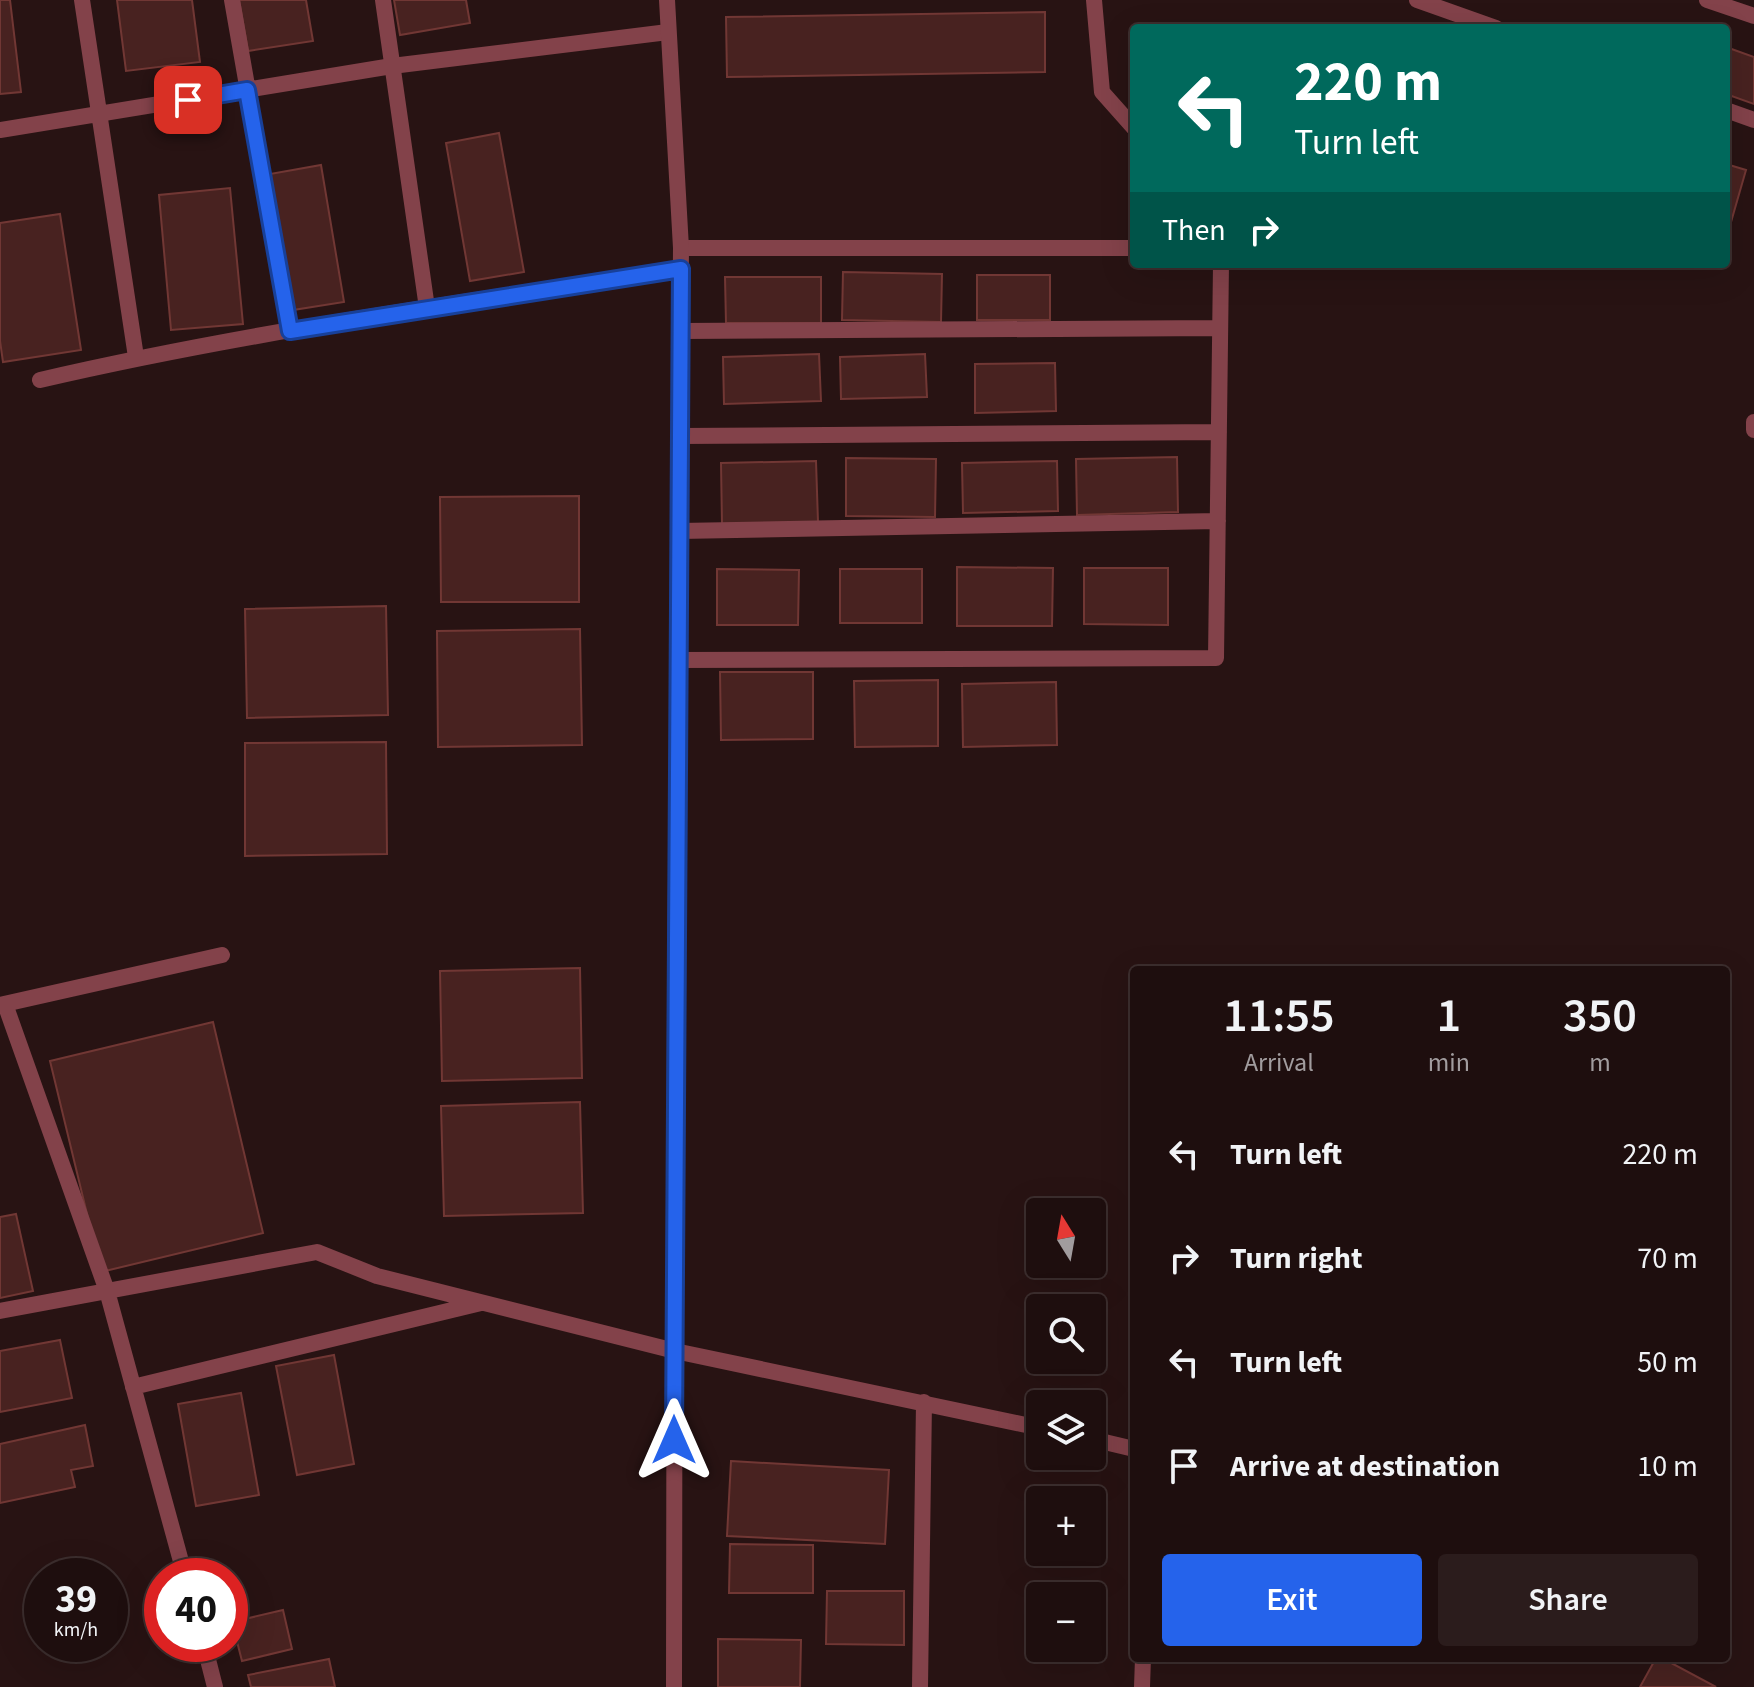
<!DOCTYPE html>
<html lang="en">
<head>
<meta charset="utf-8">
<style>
  :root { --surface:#1e0e0e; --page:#2b1c1c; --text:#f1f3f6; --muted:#a19c9e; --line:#3c2e2e; --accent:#2563eb }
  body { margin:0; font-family:"Source Sans 3",sans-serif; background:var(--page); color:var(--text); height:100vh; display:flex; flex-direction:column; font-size:30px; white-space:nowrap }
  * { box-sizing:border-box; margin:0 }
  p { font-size:26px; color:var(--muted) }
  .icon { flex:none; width:44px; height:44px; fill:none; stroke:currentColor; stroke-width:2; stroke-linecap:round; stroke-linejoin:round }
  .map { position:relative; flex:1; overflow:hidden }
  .sheet { position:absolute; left:1130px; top:966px; width:600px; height:696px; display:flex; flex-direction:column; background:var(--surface); border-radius:8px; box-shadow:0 8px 32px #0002,0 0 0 2px var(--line) }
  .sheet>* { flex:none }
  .top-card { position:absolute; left:1130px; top:24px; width:600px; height:244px; border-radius:8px; box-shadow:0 8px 32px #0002,0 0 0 2px var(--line); background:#00695c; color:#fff; overflow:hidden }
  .needle { width:52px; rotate:349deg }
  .buttons { position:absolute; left:1026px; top:1198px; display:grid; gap:16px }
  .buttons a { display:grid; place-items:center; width:80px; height:80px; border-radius:8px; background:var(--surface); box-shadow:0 8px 32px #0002,0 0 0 2px var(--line); font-size:40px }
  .speed { position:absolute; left:24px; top:1558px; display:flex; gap:16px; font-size:40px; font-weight:700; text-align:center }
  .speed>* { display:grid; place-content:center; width:104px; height:104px; border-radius:50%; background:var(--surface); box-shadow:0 8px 32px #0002,0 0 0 2px var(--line); line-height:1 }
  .speed small { font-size:20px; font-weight:400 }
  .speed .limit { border:12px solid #d22; background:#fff; color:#111 }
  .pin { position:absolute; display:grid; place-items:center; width:68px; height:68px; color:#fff; margin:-34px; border-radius:16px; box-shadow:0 4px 12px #0006 }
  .me { position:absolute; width:88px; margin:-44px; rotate:0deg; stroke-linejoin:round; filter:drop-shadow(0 0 6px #0008) }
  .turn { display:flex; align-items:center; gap:28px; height:168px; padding:0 32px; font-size:36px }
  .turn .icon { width:104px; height:104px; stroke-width:2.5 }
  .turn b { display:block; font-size:56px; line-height:68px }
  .then { display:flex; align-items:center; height:76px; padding:0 32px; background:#0003; gap:16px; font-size:30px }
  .eta { display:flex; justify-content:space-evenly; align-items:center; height:136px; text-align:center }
  .eta b { font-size:48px; font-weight:600; line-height:56px }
  .cta { display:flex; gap:16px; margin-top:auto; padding:16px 32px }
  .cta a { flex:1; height:92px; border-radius:8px; background:var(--accent); color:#fff; font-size:32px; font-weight:600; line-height:92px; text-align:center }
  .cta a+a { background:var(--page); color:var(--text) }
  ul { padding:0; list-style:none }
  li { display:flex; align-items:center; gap:24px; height:104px; padding:0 32px }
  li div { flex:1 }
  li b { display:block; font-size:30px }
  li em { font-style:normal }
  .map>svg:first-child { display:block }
  .building { fill:#482220; stroke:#713734; stroke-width:2 }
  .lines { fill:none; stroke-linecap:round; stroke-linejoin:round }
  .minor { stroke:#83424a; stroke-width:16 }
  .tertiary { stroke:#83424a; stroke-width:16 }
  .route-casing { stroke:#184099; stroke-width:20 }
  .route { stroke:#2563eb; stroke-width:14 }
</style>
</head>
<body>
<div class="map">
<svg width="1754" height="1687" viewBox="0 0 1754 1687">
  <rect width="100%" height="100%" fill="#281313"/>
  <!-- building -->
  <path class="building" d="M0 0H10L21 92 0 94Z
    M117 0H192L200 62 126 71Z
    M239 0H306L313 41 248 51Z
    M394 0H466L470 23 400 35Z
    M1045 12V72L727 77 726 17Z
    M1726 47 1754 57V104L1726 94Z
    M499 133 524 272 470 281 446 143Z
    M1726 164 1746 170 1727 236H1726Z
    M321 165 344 302 293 310 270 174Z
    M230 188 243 324 171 330 159 195Z
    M60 214 81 350 3 362 0 341V223Z
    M843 272 942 274 941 322 842 320Z
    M977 275H1050V320H977Z
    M725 277H821V323H726Z
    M819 354 821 401 724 404 723 357Z
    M925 354 927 397 841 399 840 357Z
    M1055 363 1056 411 975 413V364Z
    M1177 457 1178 512 1077 515 1076 459Z
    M846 458 936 459 935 517 846 516Z
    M816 461 818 522 722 524 721 463Z
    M1057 461 1058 511 963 513 962 463Z
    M579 496V602H441L440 497Z
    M957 567 1053 568 1052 626H957Z
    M1084 568H1168V625L1084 624Z
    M717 569 799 570 798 625H717Z
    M840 569H922V623H840Z
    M386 606 388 715 247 718 245 609Z
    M580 629 582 745 438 747 437 631Z
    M720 672H813V739L721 740Z
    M938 680V746L855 747 854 681Z
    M1056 682 1057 745 963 747 962 684Z
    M386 742 387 854 245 856V743Z
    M580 968 582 1078 442 1081 440 971Z
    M213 1022 263 1233 101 1272 50 1061Z
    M580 1102 583 1213 444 1216 441 1106Z
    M16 1214 33 1291 0 1298V1217Z
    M60 1340 72 1398 0 1412V1351Z
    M334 1355 354 1464 297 1475 276 1366Z
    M241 1393 259 1495 196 1506 178 1404Z
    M85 1425 93 1466 71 1470 75 1487 0 1503V1444Z
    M731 1461 889 1470 885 1544 727 1536Z
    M730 1544 813 1545V1593H729Z
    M827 1591H904V1645L826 1644Z
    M283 1610 292 1649 242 1661 232 1622Z
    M718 1639 801 1640 800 1687H718Z
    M1656 1658H1662L1716 1687H1640Z
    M329 1659 335 1687H251L248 1675Z"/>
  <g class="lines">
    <!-- minor -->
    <path class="minor" d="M82 0 136 357
      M232 0 290 331
      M383 0 427 308
      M1094 0 1102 92 1134 128
      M1417 0 1496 28
      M1707 0 1754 16
      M1726 110 1754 120
      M0 130 392 66 668 32
      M681 248H1134
      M681 331 1220 328
      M40 380C251 331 467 302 681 269
      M1754 422V430
      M680 436 1219 432
      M679 531 1218 521
      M678 660 1216 658 1221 264
      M5 1004 107 1291 185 1576
      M0 1005 222 955
      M0 1311 317 1252 377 1276 675 1351 1040 1428
      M133 1387 481 1303
      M1092 1439 1134 1449
      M204 1644 215 1687
      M920 1687 924 1402
      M1142 1687 1143 1658"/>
    <!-- tertiary -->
    <path class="tertiary" d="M667 0 681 248 675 1004 674 1687"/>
  </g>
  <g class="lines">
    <defs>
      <path id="route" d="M188 100 247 90 290 331 681 269 674 1440"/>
    </defs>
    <!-- route casing -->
    <use href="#route" class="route-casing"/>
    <!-- route -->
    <use href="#route" class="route"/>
  </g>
</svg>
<div class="buttons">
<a><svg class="needle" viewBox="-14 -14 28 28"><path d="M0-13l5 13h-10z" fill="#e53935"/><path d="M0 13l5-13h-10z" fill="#a19c9e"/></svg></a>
<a><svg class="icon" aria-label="search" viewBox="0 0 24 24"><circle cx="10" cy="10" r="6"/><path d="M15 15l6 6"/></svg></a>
<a><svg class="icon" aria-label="layers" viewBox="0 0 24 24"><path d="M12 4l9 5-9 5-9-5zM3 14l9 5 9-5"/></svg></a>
<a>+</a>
<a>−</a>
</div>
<div class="speed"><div>39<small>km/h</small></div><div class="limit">40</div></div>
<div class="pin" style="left:188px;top:100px;background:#d93025"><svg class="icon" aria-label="arrive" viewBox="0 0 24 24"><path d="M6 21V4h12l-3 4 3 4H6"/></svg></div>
<svg class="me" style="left:674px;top:1440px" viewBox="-20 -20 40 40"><path d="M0-17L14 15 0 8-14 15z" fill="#2563eb" stroke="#fff" stroke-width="4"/></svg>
<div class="top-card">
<div class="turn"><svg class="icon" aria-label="left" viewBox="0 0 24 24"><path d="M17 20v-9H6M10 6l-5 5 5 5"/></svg><div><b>220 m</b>Turn left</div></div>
<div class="then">Then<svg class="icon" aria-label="right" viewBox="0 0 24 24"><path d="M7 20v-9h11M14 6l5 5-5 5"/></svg></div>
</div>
<section class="sheet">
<div class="eta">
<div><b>11:55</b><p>Arrival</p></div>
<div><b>1</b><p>min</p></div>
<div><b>350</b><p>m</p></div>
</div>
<ul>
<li><svg class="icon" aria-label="left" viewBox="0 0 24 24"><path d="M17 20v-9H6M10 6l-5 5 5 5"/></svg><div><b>Turn left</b></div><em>220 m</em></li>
<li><svg class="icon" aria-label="right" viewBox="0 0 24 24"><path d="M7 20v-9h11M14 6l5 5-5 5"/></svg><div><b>Turn right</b></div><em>70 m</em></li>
<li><svg class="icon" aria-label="left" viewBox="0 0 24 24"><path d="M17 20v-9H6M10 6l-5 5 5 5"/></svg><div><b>Turn left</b></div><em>50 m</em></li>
<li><svg class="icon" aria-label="arrive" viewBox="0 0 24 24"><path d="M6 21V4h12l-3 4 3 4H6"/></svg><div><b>Arrive at destination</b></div><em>10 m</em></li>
</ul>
<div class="cta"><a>Exit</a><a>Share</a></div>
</section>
</div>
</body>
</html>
